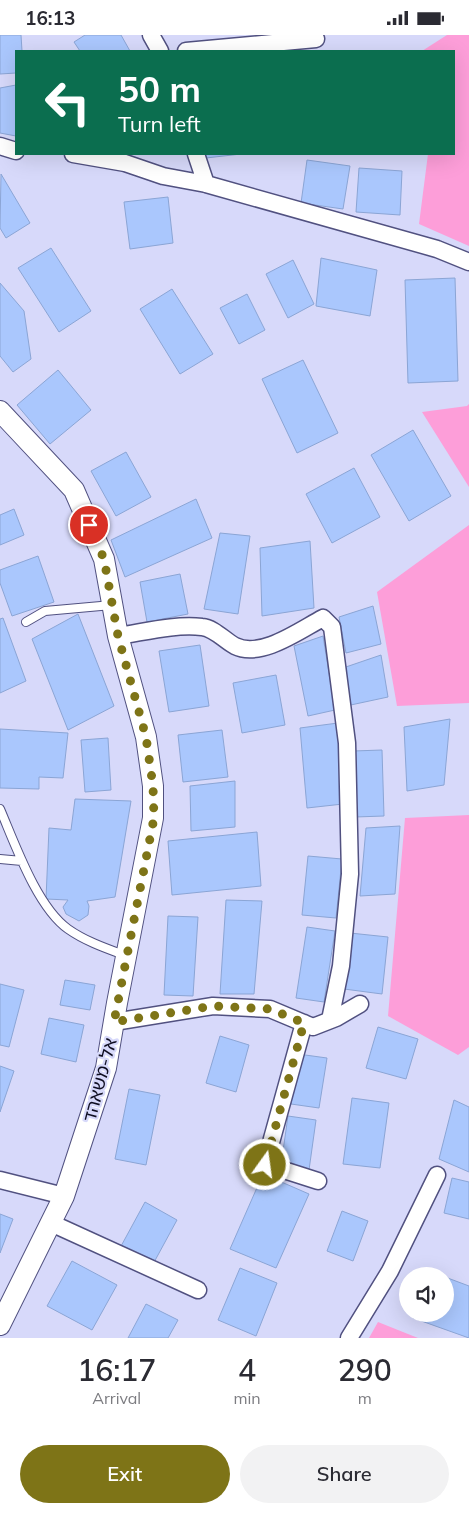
<!DOCTYPE html>
<html lang="en">
<head>
<meta charset="utf-8">
<style>
  :root { --surface:#fff; --page:#f2f2f3; --text:#2b2b33; --muted:#7c7c81; --accent:#7e7417 }
  body { margin:0; font-family:Mulish,"Noto Sans Hebrew",sans-serif; background:var(--page); color:var(--text); height:100vh; display:flex; flex-direction:column; font-size:19px; white-space:nowrap }
  * { box-sizing:border-box; margin:0 }
  p { font-size:16px; color:var(--muted) }
  .icon { flex:none; width:28px; height:28px; fill:none; stroke:currentColor; stroke-width:2; stroke-linecap:round; stroke-linejoin:round }
  .map { position:relative; height:1303px; overflow:hidden }
  .sheet { display:flex; flex-direction:column; background:var(--surface); flex:1 }
  .sheet>* { flex:none }
  .hud { position:absolute; left:15px; top:15px; width:440px; height:105px; border-radius:0px; box-shadow:0 5px 20px #0002; background:#0b6e4f; color:#fff; overflow:hidden }
  .controls { position:absolute; left:399px; top:1232px; display:grid; gap:10px }
  .controls a { display:grid; place-items:center; width:55px; height:55px; border-radius:50%; background:var(--surface); box-shadow:0 5px 20px #0002; font-size:25px }
  .pin { position:absolute; display:grid; place-items:center; width:42px; height:42px; color:#fff; margin:-21px; border:2px solid #fff; border-radius:50%; box-shadow:0 1px 5px #0007 }
  .me { position:absolute; width:55px; margin:-28px; rotate:14deg; stroke-linejoin:round; filter:drop-shadow(0 0 4px #0008) }
  .turn { display:flex; align-items:center; gap:18px; height:105px; padding:0 20px; font-size:22px }
  .turn .icon { width:65px; height:65px; stroke-width:2.5 }
  .turn b { display:block; font-size:35px; line-height:42px }
  .eta { display:flex; justify-content:space-evenly; align-items:center; height:85px; text-align:center }
  .eta b { font-size:30px; font-weight:600; line-height:35px }
  .primary-button { display:flex; gap:10px; margin-top:auto; padding:10px 20px }
  .primary-button a { flex:1; height:58px; border-radius:30px; background:var(--accent); color:#fff; font-size:20px; font-weight:600; line-height:58px; text-align:center }
  .primary-button a+a { background:var(--page); color:var(--text) }
  .status { display:flex; justify-content:space-between; align-items:center; height:35px; padding:0 25px; background:var(--surface); direction:ltr }
  .status svg { height:14px; fill:currentColor }
  .map>svg:first-child { display:block }
  .green { fill:#fd9ed9 }
  .building { fill:#aac7fd; stroke:#8ba5d5 }
  .lines { fill:none; stroke-linecap:round; stroke-linejoin:round }
  .service-casing { stroke:#515180; stroke-width:10 }
  .minor-casing { stroke:#515180; stroke-width:19 }
  .tertiary-casing { stroke:#515180; stroke-width:22 }
  .service { stroke:#fff; stroke-width:8 }
  .minor { stroke:#fff; stroke-width:16 }
  .tertiary { stroke:#fff; stroke-width:20 }
  .route { stroke:#7e7417; stroke-width:9; stroke-dasharray:0 16.2 }
  .labels { text-anchor:middle; stroke-width:4.5; stroke-linejoin:round; paint-order:stroke }
  .street-label { font-size:18px; fill:#0f0e21; stroke:#d7d9fa }
</style>
</head>
<body>
<div class="status"><b>16:13</b><svg viewBox="0 0 49 12"><path d="M0 12V9h3v3zM5 12V6h3v6zM10 12V3h3v9zM15 12V0h3v12zM26 1h20v11H26zM47 4h2v5h-2z"/></svg></div>
<div class="map">
<svg width="469" height="1303" viewBox="0 0 469 1303">
  <rect width="100%" height="100%" fill="#d7d9fa"/>
  <!-- green -->
  <path class="green" d="M447 0H469V211L419 189 428 119H454V16H422Z
    M469 369V452L422 377 467 371Z
    M469 490V668L397 671 377 557Z
    M469 780V1012L458 1020 388 981 405 783Z
    M378 1287 418 1303H369Z"/>
  <!-- building -->
  <path class="building" d="M0 0H21L22 16H16V38L0 39Z
    M85 0H121L130 16H80L74 7Z
    M16 50V101L0 98V53Z
    M205 119H241L206 123Z
    M307 125 350 131 343 174 301 168Z
    M359 133 402 136 400 180 356 177Z
    M1 139 30 188 6 203 0 193Z
    M168 162 173 208 130 214 124 167Z
    M51 213 91 276 59 297 18 233Z
    M321 223 377 235 370 281 316 271Z
    M293 225 314 269 288 283 266 239Z
    M455 243 458 346 408 348 405 245Z
    M0 248 24 276 31 324 13 337 0 321Z
    M172 254 213 319 180 339 140 274Z
    M247 259 265 295 239 309 220 273Z
    M303 325 338 398 297 418 262 344Z
    M58 335 91 375 50 409 17 370Z
    M413 395 451 461 409 486 371 420Z
    M126 417 151 462 116 481 91 436Z
    M354 433 380 482 332 508 306 459Z
    M196 464 212 503 125 542 111 505Z
    M14 474 24 500 0 510V480Z
    M220 498 250 501 238 579 204 574Z
    M310 506 314 573 262 581 260 513Z
    M38 521 54 567 12 581 0 548V535Z
    M180 539 188 579 147 587 140 547Z
    M373 571 381 609 346 618 339 582Z
    M78 579 114 671 68 695 32 604Z
    M3 583 26 646 0 658V584Z
    M323 601 335 675 308 681 294 611Z
    M200 610 209 671 169 677 159 616Z
    M381 620 388 662 346 671 340 634Z
    M276 640 285 690 242 698 233 648Z
    M450 684 444 750 407 756 404 692Z
    M338 688 343 769 307 773 300 693Z
    M0 694 68 698 63 743 39 742V754L0 753Z
    M222 695 228 742 183 747 178 700Z
    M108 703 111 755 85 757 81 705Z
    M382 715 384 781 355 782 353 716Z
    M235 746V792L191 796 190 751Z
    M75 764 131 766 115 862 87 866 89 871 88 880 79 886 66 879 63 872 68 865 46 864 49 793 71 795Z
    M400 791 395 859 360 861 366 793Z
    M257 797 261 851 172 860 168 806Z
    M308 821 342 824 336 883 302 880Z
    M226 865 262 866 254 959H220Z
    M168 881 198 882 193 961 164 960Z
    M307 892 335 896 324 967 296 963Z
    M350 898 388 902 382 959 344 954Z
    M65 945 95 950 90 975 60 970Z
    M0 949 24 955 9 1012 0 1010Z
    M49 983 84 990 76 1027 41 1019Z
    M378 992 418 1004 406 1044 366 1033Z
    M220 1001 249 1010 236 1057 206 1048Z
    M298 1019 327 1023 319 1073 291 1069Z
    M0 1031 14 1036 0 1077Z
    M129 1054 160 1060 146 1130 115 1124Z
    M352 1063 389 1068 380 1133 343 1129Z
    M454 1065 469 1072V1137L439 1124Z
    M288 1081 316 1085 309 1135 281 1130Z
    M263 1139 309 1159 276 1233 230 1214Z
    M452 1143 469 1147V1184L444 1178Z
    M145 1167 177 1185 152 1231 120 1213Z
    M342 1176 368 1186 353 1226 327 1216Z
    M0 1179 13 1184 0 1218Z
    M72 1226 117 1250 92 1295 47 1271Z
    M240 1233 277 1248 256 1301 218 1285Z
    M445 1242 469 1251V1303L413 1283 415 1279H445Z
    M146 1269 178 1285 168 1303H128Z"/>
  <g class="lines">
    <defs>
      <path id="service" d="M26 587 45 576 112 570
        M0 774C15 809 37 872 68 894 85 906 105 913 124 920
        M0 824 22 826"/>
      <path id="minor" d="M151 0 160 16
        M186 16 316 4
        M0 111 16 116
        M73 119 125 128 163 141 206 149 437 214 469 227
        M196 119 206 149
        M118 601C145 597 174 589 202 592 214 593 224 605 235 611 261 624 300 595 323 583L332 592 347 708 350 839 341 931 330 985
        M114 987 213 971 270 974 313 992 336 983 360 969
        M304 988 265 1129 318 1146
        M0 1145 64 1161
        M51 1188 198 1255
        M349 1303 390 1236 437 1140"/>
      <path id="tertiary" d="M0 376 74 455 104 524 118 601 146 702 153 751V783L117 968 106 1033 64 1161 0 1290"/>
    </defs>
    <!-- service casing -->
    <use href="#service" class="service-casing"/>
    <!-- minor casing -->
    <use href="#minor" class="minor-casing"/>
    <!-- tertiary casing -->
    <use href="#tertiary" class="tertiary-casing"/>
    <!-- service -->
    <use href="#service" class="service"/>
    <!-- minor -->
    <use href="#minor" class="minor"/>
    <!-- tertiary -->
    <use href="#tertiary" class="tertiary"/>
  </g>
  <g class="lines">
    <!-- route -->
    <path class="route" d="M89 490 104 524 118 601 146 702 153 751 154 783 114 987 213 971 270 974 304 988 265 1130"/>
  </g>
  <g class="labels">
    <!-- street labels -->
    <g class="street-label">
      <text transform="translate(100 1045) rotate(-75)" y="6">אל-משאהד</text>
    </g>
  </g>
</svg>
<div class="controls">
<a><svg class="icon" aria-label="sound" viewBox="0 0 24 24"><path d="M4 9h4l5-4v14l-5-4H4zM17 9q2 3 0 6"/></svg></a>
</div>
<div class="pin" style="left:89px;top:490px;background:#d93025"><svg class="icon" aria-label="arrive" viewBox="0 0 24 24"><path d="M6 21V4h12l-3 4 3 4H6"/></svg></div>
<svg class="me" style="left:265px;top:1130px" viewBox="-20 -20 40 40"><circle r="17" fill="#7e7417" stroke="#fff" stroke-width="3"/><path d="M0-11L8 9 0 5-8 9z" fill="#fff"/></svg>
<div class="hud">
<div class="turn"><svg class="icon" aria-label="left" viewBox="0 0 24 24"><path d="M17 20v-9H6M10 6l-5 5 5 5"/></svg><div><b>50 m</b>Turn left</div></div>
</div>
</div>
<section class="sheet">
<div class="eta">
<div><b>16:17</b><p>Arrival</p></div>
<div><b>4</b><p>min</p></div>
<div><b>290</b><p>m</p></div>
</div>
<div class="primary-button"><a>Exit</a><a>Share</a></div>
</section>
</body>
</html>
